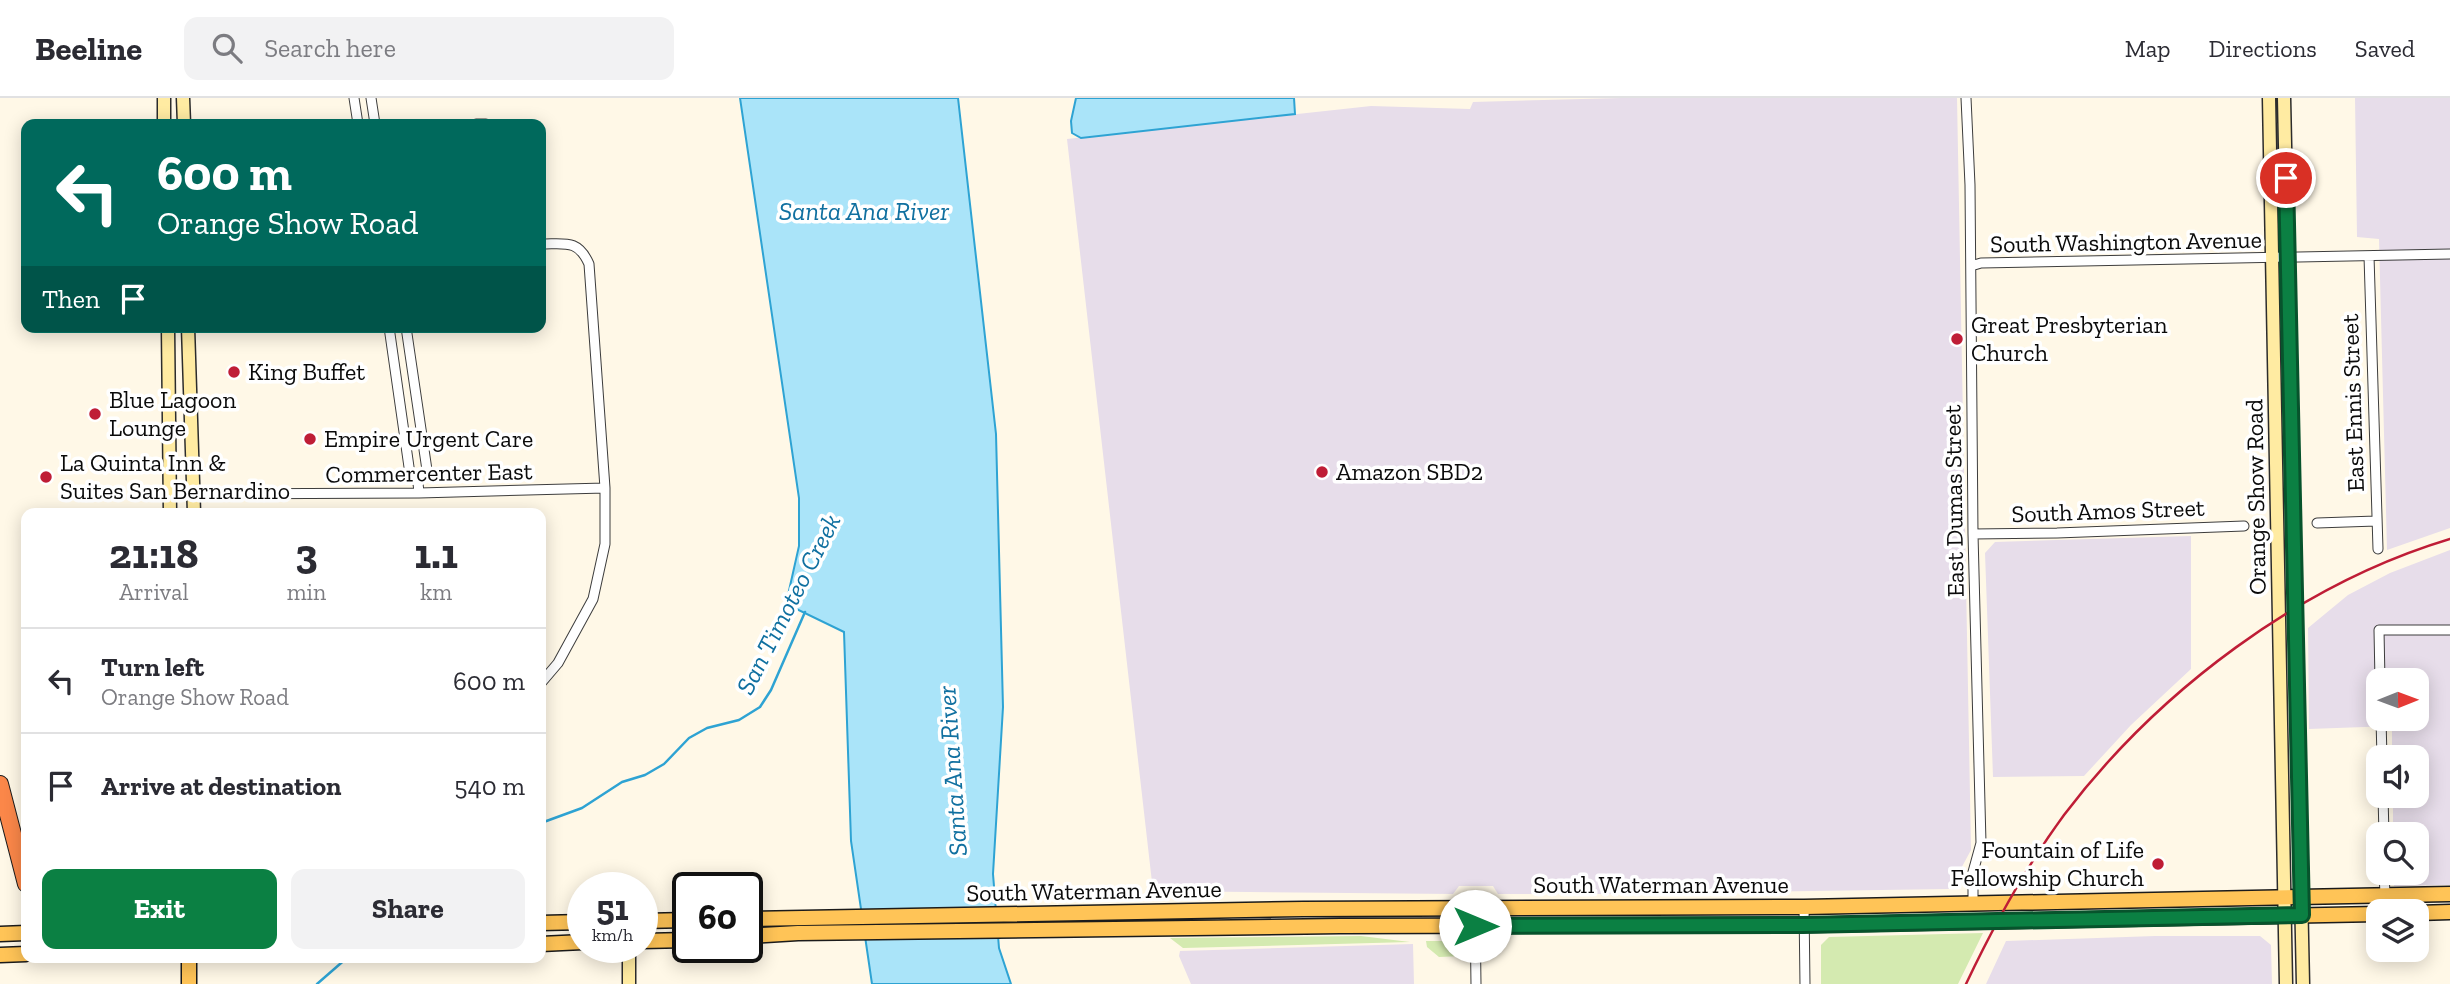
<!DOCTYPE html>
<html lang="en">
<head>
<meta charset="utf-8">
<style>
  :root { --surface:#fff; --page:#f2f2f3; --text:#2b2b33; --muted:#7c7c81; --line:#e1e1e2; --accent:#0b8043 }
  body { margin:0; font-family:"Zilla Slab",serif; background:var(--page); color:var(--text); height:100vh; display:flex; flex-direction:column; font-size:26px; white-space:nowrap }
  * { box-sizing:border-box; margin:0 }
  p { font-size:23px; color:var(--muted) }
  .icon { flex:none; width:38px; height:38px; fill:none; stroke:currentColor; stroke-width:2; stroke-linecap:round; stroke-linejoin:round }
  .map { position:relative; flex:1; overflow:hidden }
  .side { position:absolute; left:21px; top:410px; width:525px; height:455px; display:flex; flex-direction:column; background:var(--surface); border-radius:14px; box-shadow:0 4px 18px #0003 }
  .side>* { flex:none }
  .hud { position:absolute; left:21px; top:21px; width:525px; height:214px; border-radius:14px; box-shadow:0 4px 18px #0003; background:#00695c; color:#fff; overflow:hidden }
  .needle { width:46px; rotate:89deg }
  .controls { position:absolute; left:2366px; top:570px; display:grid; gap:14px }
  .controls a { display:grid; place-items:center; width:63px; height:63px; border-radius:14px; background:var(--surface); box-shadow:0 4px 18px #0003; font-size:35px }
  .speed { position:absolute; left:567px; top:774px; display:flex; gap:14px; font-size:35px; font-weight:700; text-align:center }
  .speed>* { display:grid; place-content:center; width:91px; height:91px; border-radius:50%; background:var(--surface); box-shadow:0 4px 18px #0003; line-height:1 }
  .speed small { font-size:18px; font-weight:400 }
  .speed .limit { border:4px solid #111; border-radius:10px; background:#fff; color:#111 }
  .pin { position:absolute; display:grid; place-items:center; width:60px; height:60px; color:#fff; margin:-30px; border:4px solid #fff; border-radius:50%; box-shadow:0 2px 7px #0007 }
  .me { position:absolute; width:77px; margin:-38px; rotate:90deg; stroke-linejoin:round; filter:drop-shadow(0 0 5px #0008) }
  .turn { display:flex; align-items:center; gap:24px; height:147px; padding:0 21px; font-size:32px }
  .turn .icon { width:91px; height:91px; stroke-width:2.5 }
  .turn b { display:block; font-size:49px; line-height:60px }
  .then { display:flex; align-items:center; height:66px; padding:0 21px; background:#0003; gap:14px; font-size:26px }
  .eta { display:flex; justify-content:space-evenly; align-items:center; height:119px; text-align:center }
  .eta b { font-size:42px; font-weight:700; line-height:49px }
  .action { display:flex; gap:14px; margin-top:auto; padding:14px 21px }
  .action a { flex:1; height:80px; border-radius:14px; background:var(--accent); color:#fff; font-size:28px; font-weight:700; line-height:80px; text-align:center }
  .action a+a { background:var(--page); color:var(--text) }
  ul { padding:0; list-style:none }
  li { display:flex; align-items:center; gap:21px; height:105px; padding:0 21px; border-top:2px solid var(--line) }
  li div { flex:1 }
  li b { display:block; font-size:26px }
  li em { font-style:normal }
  header { display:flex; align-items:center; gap:42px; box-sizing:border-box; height:98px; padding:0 35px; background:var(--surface); border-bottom:2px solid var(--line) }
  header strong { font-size:33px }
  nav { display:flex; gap:38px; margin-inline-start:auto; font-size:24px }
  .search { width:490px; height:63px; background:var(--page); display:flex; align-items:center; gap:18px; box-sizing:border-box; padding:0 24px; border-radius:14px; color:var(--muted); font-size:26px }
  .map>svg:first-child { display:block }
  .industrial { fill:#e7ddea; fill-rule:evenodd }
  .green { fill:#d4eab0 }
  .water { fill:#aae4f9; stroke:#2ea3d3; stroke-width:2 }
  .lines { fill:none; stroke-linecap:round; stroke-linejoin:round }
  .stream { stroke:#2ea3d3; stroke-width:2.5 }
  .street-casing { stroke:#3d3d3d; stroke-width:11 }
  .secondary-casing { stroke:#2c2c2c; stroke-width:15 }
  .primary-casing { stroke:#1b1b1b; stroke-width:17 }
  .highway-casing { stroke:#1b1b1b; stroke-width:18 }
  .street { stroke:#fff; stroke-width:9 }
  .secondary { stroke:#ffeba2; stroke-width:12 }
  .primary { stroke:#ffc457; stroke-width:14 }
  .highway { stroke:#fb8749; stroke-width:16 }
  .rail { stroke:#bf1d36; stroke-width:2.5 }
  .route-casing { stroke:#07532c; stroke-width:18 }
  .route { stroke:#0b8043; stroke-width:12 }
  .poi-dot { fill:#bf1d36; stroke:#fff; stroke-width:2.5 }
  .labels { text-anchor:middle; stroke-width:7; stroke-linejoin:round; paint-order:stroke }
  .street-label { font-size:24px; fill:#0a0a0a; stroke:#fff }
  .poi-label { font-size:24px; fill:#0a0a0a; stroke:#fff; text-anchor:start }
  .water-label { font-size:26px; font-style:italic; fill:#1070a0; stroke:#fff }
</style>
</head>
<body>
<header>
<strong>Beeline</strong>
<div class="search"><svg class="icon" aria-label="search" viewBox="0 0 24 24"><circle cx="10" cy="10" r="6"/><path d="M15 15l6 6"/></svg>Search here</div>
<nav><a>Map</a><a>Directions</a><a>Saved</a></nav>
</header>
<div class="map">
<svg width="2450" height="886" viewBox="0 0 2450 886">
  <rect width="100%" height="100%" fill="#fff8e7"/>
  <!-- industrial -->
  <path class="industrial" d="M1621 0H1957L1971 752 1950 791 1665 795 1660 791 1631 789 1623 796H1498L1493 788H1459L1453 796 1153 793 1067 41 1371 8 1470 11 1473 4Z
    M2355 0H2450V430L2387 452 2379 141 2357 139Z
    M2191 438V571L2131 627 2084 678 1993 679 1985 455 1995 444Z
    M2450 452V787L2394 788V775H2417V737H2393V698H2417V660H2392V628L2309 631 2308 530 2348 497 2390 475ZM2378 583H2417V621H2378Z
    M2155 838H2260L2271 847 2272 886H1986L2006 843Z
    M1413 846 1414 886H1191L1179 858 1180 853Z"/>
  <!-- green -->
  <path class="green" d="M1983 835 1958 886H1821V847L1829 839Z
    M1361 838 1410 844 1183 850 1170 840Z
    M1426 843H1455L1454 848 1464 858 1439 859 1427 849Z"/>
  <!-- water -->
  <path class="water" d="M740 0H958L996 336 1003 609 993 776 999 850 1011 886H872L851 743 844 534 786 506 799 448V400Z
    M1076 0H1294L1295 16 1081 40 1072 35 1071 23Z"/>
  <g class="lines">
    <!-- stream -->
    <path class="stream" d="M541 725 582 710 622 684 645 677 664 666 689 640 707 630 739 622 760 609 771 592 805 514
      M317 886 348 859"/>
    <defs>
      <path id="street" d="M354 0 358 26
        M371 0 375 26
        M1966 0 1970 87 1973 436 1981 745 1973 774V804
        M476 26H486
        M541 146C565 146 578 141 589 166L605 390V446L593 501 558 565 541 585
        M2369 158 2378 451
        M1971 168 1981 165 2450 156
        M389 229 410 376 418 385 419 395
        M406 229 427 372 418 385
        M170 396 419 395 605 390
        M2317 425 2376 423
        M1973 436 2057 435 2244 428
        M2380 583 2379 532H2450
        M2381 621 2382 660
        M2383 698 2384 737
        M2384 775 2385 796
        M1804 809 1805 886
        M1475 812 1476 886"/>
      <path id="secondary" d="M164 0V26
        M183 0 184 26
        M2269 0 2286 886
        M2284 0 2303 886
        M168 229 170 415
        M188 229 194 415
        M629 849V886"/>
      <path id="primary" d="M2417 815 2450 814
        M747 821 1303 811 1804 809 2450 796
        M642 823 688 822
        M541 825 583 824
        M0 836 26 835
        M747 838 798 835 1340 828 1803 827 2378 816
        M642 843 688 842
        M541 846 583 844
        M0 857 26 856
        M189 859V886"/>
      <path id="highway" d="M0 686 26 786"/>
    </defs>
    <!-- street casing -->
    <use href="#street" class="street-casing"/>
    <!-- secondary casing -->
    <use href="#secondary" class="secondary-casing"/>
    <!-- primary casing -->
    <use href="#primary" class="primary-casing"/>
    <!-- highway casing -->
    <use href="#highway" class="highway-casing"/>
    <!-- street -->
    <use href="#street" class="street"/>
    <!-- secondary -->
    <use href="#secondary" class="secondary"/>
    <!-- primary -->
    <use href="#primary" class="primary"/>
    <!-- highway -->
    <use href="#highway" class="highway"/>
    <!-- rail -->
    <path class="rail" d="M1966 886C1994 827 2025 770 2064 717 2158 593 2300 486 2450 441"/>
  </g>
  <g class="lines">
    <defs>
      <path id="route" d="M1475 828 1803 827 2302 817 2286 80"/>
    </defs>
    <!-- route casing -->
    <use href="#route" class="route-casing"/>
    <!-- route -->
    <use href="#route" class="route"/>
  </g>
  <!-- markers -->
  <g class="poi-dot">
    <circle cx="1957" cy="241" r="7"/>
    <circle cx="234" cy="274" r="7"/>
    <circle cx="95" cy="316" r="7"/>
    <circle cx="310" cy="341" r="7"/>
    <circle cx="1322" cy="374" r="7"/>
    <circle cx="46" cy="379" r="7"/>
    <circle cx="2158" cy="766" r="7"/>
  </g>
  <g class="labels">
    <!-- street labels -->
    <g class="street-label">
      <text transform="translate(2126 144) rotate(-1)" y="8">South Washington Avenue</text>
      <text transform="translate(2353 305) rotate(-92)" y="8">East Ennis Street</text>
      <text transform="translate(429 375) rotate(-1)" y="8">Commercenter East</text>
      <text transform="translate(2256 399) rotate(-91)" y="8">Orange Show Road</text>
      <text transform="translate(1954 403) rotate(-91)" y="8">East Dumas Street</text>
      <text transform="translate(2108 413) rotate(-2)" y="8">South Amos Street</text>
      <text x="1661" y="795">South Waterman Avenue</text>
      <text transform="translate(1094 793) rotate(-1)" y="8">South Waterman Avenue</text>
    </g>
    <!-- poi labels -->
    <g class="poi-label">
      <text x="1971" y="235">Great Presbyterian<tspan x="1971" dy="28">Church</tspan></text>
      <text x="248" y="282">King Buffet</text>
      <text x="109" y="310">Blue Lagoon<tspan x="109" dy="28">Lounge</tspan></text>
      <text x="324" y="349">Empire Urgent Care</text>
      <text x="60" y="373">La Quinta Inn &amp;<tspan x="60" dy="28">Suites San Bernardino</tspan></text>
      <text x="1336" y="382">Amazon SBD2</text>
      <text x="2144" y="760" text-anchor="end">Fountain of Life<tspan x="2144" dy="28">Fellowship Church</tspan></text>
    </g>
    <!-- water labels -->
    <g class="water-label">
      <text x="864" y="122">Santa Ana River</text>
      <text transform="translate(788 506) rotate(-63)" y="9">San Timoteo Creek</text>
      <text transform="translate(952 673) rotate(-94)" y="9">Santa Ana River</text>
    </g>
  </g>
</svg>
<div class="controls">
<a><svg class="needle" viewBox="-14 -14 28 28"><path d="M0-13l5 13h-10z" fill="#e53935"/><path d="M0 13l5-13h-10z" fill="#7c7c81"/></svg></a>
<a><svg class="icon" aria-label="sound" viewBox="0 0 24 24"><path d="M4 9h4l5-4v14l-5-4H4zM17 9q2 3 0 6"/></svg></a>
<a><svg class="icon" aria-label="search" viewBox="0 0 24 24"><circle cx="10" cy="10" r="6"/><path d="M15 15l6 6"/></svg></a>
<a><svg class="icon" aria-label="layers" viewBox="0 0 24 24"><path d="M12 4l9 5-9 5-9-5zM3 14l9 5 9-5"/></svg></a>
</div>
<div class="speed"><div>51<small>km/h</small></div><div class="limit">60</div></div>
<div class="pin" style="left:2286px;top:80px;background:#d93025"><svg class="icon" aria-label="arrive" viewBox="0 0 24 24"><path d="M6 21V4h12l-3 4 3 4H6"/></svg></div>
<svg class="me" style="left:1475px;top:828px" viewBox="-20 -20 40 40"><circle r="19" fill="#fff"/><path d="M0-13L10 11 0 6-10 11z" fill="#0b8043"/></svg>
<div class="hud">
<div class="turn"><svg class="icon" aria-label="left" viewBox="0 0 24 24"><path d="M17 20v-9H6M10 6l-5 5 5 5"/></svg><div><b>600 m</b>Orange Show Road</div></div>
<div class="then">Then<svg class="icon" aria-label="arrive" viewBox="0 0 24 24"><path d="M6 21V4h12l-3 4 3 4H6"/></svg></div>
</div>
<section class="side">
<div class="eta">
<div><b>21:18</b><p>Arrival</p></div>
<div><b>3</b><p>min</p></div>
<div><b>1.1</b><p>km</p></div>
</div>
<ul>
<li><svg class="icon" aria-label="left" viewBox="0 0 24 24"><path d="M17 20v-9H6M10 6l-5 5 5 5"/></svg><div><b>Turn left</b><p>Orange Show Road</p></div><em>600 m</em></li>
<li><svg class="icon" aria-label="arrive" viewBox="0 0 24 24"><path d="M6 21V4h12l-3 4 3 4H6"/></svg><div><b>Arrive at destination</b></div><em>540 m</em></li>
</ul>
<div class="action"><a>Exit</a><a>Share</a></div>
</section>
</div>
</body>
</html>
